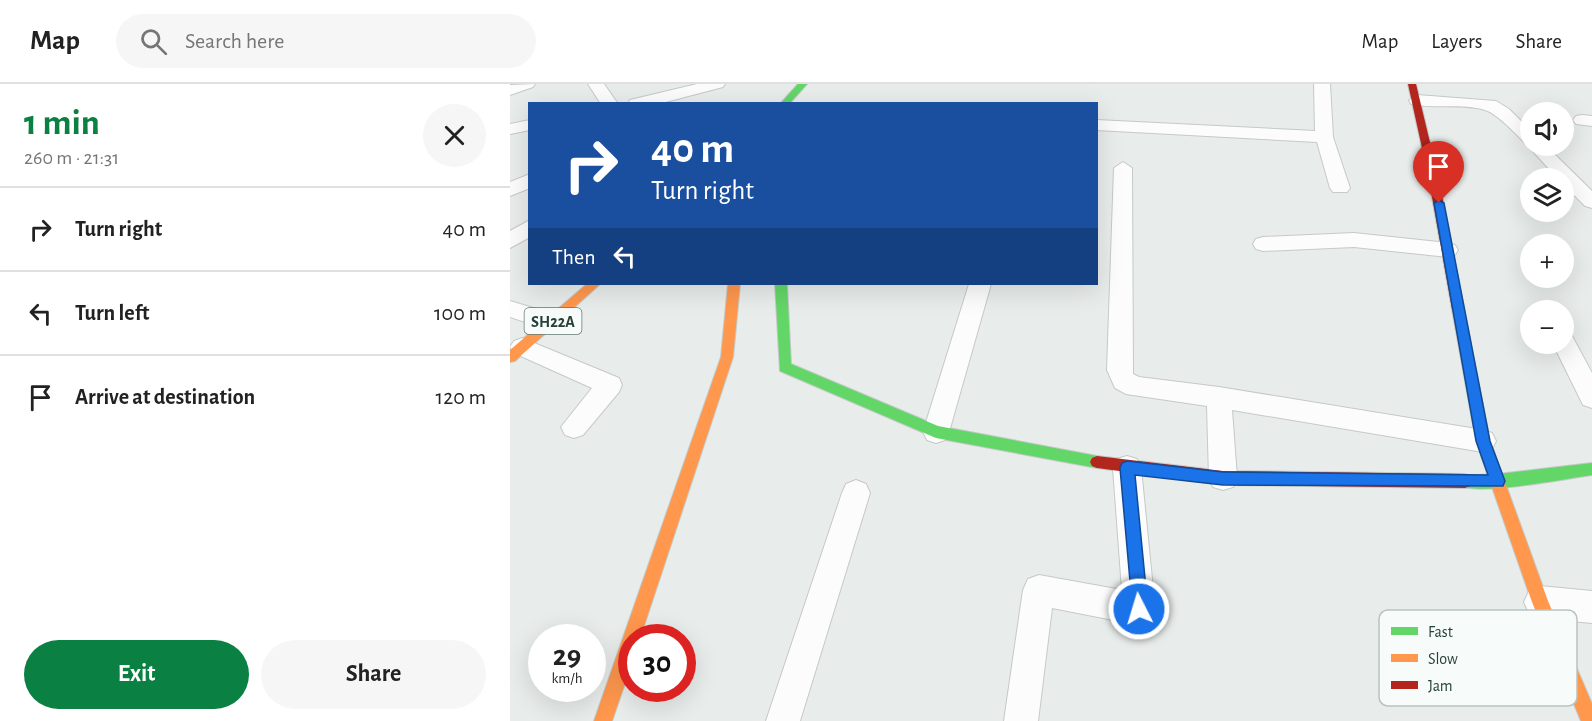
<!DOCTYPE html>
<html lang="en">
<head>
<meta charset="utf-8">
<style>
  :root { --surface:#fff; --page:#f6f6f6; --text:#222; --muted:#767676; --line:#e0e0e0; --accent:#0b8043 }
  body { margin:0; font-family:"Alegreya Sans",sans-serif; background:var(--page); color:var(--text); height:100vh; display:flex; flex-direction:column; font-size:22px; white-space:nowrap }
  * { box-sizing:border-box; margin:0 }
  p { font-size:20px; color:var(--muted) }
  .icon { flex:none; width:33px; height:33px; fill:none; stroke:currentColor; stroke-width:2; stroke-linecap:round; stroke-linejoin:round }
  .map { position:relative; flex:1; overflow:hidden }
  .sheet { display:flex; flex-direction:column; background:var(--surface); width:510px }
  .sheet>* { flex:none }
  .top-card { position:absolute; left:18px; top:18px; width:570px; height:183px; border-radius:0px; box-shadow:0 6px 24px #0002; background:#1a4fa0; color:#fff; overflow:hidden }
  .buttons { position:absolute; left:1010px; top:18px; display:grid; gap:12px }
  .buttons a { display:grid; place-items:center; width:54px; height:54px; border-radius:50%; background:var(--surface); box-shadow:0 6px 24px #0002; font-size:30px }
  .speed { position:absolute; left:18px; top:540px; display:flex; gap:12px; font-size:30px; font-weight:700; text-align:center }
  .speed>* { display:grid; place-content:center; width:78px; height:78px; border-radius:50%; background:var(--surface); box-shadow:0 6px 24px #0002; line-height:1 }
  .speed small { font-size:15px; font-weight:400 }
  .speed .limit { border:9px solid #d22; background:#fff; color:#111 }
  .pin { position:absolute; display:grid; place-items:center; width:51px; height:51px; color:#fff; margin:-62px -26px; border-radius:50% 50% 50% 0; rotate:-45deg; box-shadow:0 0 6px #0007 }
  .pin .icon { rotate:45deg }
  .me { position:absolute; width:66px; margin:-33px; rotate:355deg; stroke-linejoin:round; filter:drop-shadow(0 0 4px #0008) }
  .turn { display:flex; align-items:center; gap:21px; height:126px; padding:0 24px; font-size:27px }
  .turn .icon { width:78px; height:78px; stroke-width:2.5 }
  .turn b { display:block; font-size:42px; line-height:51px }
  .then { display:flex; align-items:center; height:57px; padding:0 24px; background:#0003; gap:12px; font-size:22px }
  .round { display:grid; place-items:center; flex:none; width:63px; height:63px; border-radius:32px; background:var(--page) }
  .headline { display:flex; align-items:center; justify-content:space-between; height:102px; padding:0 24px }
  h1 { font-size:36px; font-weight:700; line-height:45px; color:var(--accent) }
  .action { display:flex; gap:12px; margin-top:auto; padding:12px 24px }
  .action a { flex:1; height:69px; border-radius:36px; background:var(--accent); color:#fff; font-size:24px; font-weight:700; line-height:69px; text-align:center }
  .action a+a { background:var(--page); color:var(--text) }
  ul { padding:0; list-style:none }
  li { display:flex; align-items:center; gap:18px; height:84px; padding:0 24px; border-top:2px solid var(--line) }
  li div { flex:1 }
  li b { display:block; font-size:22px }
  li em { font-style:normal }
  header { display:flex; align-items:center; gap:36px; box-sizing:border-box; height:84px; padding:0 30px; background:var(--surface); border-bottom:2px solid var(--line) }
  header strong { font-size:28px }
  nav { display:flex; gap:33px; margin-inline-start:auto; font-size:21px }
  .search { width:420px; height:54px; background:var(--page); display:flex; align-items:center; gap:15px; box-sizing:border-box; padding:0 21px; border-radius:33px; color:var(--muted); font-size:22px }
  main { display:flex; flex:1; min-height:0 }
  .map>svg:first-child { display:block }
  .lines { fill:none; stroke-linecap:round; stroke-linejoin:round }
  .street-casing { stroke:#c5c9c7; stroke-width:2 }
  .fast-casing { stroke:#c3cac7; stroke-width:2 }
  .slow-casing { stroke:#c3cac7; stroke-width:2 }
  .jam-casing { stroke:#c3cac7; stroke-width:2 }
  .street { fill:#fcfcfc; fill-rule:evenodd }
  .fast { fill:#63d668; fill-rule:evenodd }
  .slow { fill:#ff974d; fill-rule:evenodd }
  .jam { fill:#b3261e; fill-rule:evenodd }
  .route { fill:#1a73e8; stroke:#114b97; stroke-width:1.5 }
  .labels { text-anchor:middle; stroke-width:4.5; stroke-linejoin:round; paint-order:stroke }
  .shield { fill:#f7fbf9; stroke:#647872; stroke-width:1.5 }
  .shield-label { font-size:16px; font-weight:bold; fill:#254038 }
  .key { fill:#f7fbf9; stroke:#b8c3bf; stroke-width:1.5 }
  .key-label { font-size:16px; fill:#254038 }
</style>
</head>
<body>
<header>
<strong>Map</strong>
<div class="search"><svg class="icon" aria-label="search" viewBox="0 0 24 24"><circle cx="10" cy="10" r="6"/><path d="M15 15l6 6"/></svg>Search here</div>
<nav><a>Map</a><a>Layers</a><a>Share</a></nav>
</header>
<main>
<section class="sheet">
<div class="headline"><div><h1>1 min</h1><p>260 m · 21:31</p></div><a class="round"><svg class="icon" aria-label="close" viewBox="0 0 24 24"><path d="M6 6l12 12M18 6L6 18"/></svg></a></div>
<ul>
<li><svg class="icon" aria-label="right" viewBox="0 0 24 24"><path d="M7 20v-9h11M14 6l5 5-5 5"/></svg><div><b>Turn right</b></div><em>40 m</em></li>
<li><svg class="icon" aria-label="left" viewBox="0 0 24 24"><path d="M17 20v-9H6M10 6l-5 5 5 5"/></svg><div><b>Turn left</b></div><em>100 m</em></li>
<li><svg class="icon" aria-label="arrive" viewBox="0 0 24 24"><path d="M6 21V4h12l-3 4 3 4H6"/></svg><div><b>Arrive at destination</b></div><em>120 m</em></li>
</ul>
<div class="action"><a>Exit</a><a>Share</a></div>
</section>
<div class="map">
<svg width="1082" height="637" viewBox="0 0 1082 637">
  <rect width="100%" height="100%" fill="#e8ecea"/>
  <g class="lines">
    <defs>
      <path id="street" d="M25 0 23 3 0 11V1Z
        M78 0H94L108 20H91Z
        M187 0H215L213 3 148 20H118L120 16Z
        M804 0H820L823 53 840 104 837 108H823L820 104 807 58 586 46V36L805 47Z
        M907 11 986 17 999 25 1020 46V62H1036L1082 107V124L1075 122 1053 100V94H1048C1033 80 993 31 975 26 952 19 925 25 901 20L899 16Z
        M1072 31 1082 32V42L1066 40 1063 36 1066 32Z
        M20 36V46L0 50V40Z
        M613 78 622 84 623 290 629 293 709 303 973 346 982 349 986 357 982 365 973 368 722 326 727 394 723 403 713 406 703 403 699 394 697 322 616 310 605 304 597 286 604 84Z
        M20 90V104L0 112V98Z
        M20 136V153L0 164V147Z
        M844 149 938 159 945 161 948 166 945 171 938 173 844 163 753 167 746 165 743 160 746 155 753 153Z
        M459 200H481L439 348 435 356 426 359 417 356 413 348Z
        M0 217 50 232 54 238 50 244 42 247 0 233Z
        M1053 247 1061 250 1082 289V324L1073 321 1043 260H1053Z
        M12 254 109 294 112 301 109 308 73 351 64 354 55 351 51 343 82 304 4 269 0 263 4 257Z
        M617 372 627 375 631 384 645 525 640 536 629 541 542 524 528 637H494L513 506 518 495 529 491 612 506 603 384 607 375Z
        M346 396 356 400 360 409 290 637H256L332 409 336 400Z
        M1030 502 1082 507V539L1030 534 1019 529 1014 518 1019 507Z"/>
      <path id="fast" d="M288 0H297L279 20H270Z
        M265 200H277L281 280 428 342 587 372 592 374 594 378 592 382 587 384 426 354 270 287Z
        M1082 379V391C1053 395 974 411 950 402L948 397 950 392 988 390Z"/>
      <path id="slow" d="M77 200H90L5 277 0 278V266Z
        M218 200H230L223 273 130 554H122V579L102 637H84L211 273Z
        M948 221 954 225 980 357 1038 517 1082 620V637H1071L1022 518 966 357 942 225Z"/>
      <path id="jam" d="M898 0H906L929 96 954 225 948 229 942 225 919 96Z
        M587 372 713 387 955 390 960 392 962 397 960 402 955 404 713 401 587 384 582 382 580 378 582 374Z"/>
    </defs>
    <!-- street casing -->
    <use href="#street" class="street-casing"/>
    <!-- fast casing -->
    <use href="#fast" class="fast-casing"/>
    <!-- slow casing -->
    <use href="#slow" class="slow-casing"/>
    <!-- jam casing -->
    <use href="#jam" class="jam-casing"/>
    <!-- street -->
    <use href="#street" class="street"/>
    <!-- fast -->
    <use href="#fast" class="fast"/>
    <!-- slow -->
    <use href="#slow" class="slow"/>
    <!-- jam -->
    <use href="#jam" class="jam"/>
  </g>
  <!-- route -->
  <path class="route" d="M929 116 934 119 980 357 995 397 993 402 713 401 625 391 638 525 635 531 629 534 623 531 610 384 612 379 617 377 713 388 978 391 966 357 924 119Z"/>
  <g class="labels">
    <!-- shield labels -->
    <rect class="shield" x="14.5" y="224" width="57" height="26" rx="4.5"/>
    <g class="shield-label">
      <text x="43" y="243">SH22A</text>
    </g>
  </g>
  <!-- legend -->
  <rect x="869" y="526" width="198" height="96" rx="9" class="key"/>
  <rect x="881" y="543" width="27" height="8" fill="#63d668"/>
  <rect x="881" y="570" width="27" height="8" fill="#ff974d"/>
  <rect x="881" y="597" width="27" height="8" fill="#b3261e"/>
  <g class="key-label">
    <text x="918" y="553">Fast</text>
    <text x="918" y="580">Slow</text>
    <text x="918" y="607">Jam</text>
  </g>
</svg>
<div class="buttons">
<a><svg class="icon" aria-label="sound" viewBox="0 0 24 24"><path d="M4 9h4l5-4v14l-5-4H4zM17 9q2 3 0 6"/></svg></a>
<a><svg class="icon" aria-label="layers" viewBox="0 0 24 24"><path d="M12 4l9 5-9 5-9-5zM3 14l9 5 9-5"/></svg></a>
<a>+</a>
<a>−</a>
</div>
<div class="speed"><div>29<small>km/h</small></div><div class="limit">30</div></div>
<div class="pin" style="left:929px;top:119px;background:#d93025"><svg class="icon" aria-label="arrive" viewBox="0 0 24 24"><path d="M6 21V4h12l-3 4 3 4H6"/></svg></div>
<svg class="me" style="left:629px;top:525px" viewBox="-20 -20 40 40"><circle r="17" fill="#1a73e8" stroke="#fff" stroke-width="3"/><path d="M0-11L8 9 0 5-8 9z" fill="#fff"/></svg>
<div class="top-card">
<div class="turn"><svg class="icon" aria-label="right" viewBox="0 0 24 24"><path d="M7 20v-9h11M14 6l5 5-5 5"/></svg><div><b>40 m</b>Turn right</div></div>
<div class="then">Then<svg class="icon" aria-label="left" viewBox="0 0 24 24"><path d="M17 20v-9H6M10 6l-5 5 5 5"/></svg></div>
</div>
</div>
</main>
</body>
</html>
